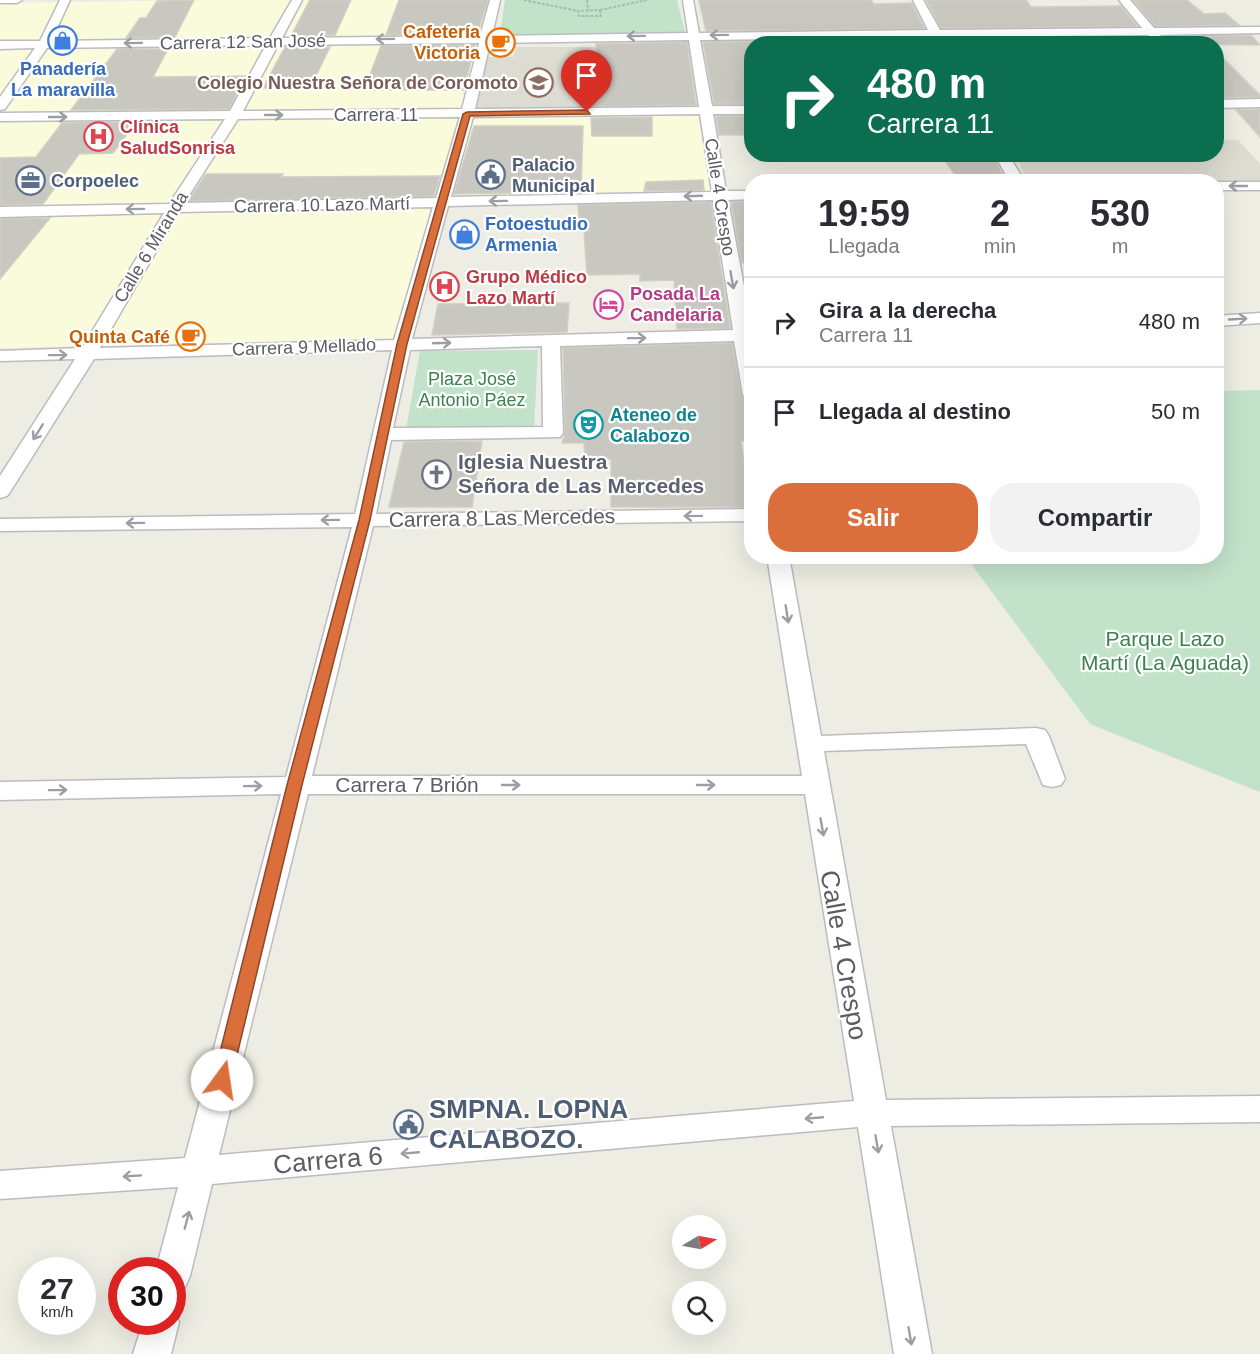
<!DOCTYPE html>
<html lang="es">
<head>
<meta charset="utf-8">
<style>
  :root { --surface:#fff; --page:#f2f2f3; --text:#2b2b33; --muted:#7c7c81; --line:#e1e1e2; --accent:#da6f3c }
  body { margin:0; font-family:Helvetica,sans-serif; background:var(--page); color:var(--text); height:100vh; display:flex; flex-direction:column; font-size:22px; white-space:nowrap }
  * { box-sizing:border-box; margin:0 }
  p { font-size:20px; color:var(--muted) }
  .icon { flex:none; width:33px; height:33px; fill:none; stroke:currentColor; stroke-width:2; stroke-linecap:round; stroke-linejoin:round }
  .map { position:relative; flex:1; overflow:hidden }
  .side { position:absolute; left:744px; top:174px; width:480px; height:390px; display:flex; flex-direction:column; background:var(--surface); border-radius:24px; box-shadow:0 6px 24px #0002 }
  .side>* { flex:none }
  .hud { position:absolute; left:744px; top:36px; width:480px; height:126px; border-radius:24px; box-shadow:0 6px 24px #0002; background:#0b6e4f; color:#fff; overflow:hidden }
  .needle { width:39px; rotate:80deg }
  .fabs { position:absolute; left:672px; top:1215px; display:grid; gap:12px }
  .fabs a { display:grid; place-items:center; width:54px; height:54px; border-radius:50%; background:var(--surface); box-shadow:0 6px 24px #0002; font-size:30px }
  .speed { position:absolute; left:18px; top:1257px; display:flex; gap:12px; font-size:30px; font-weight:700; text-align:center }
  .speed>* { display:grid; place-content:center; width:78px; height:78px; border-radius:50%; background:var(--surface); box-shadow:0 6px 24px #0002; line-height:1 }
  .speed small { font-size:15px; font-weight:400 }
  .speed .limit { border:9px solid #d22; background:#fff; color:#111 }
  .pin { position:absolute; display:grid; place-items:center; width:51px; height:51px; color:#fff; margin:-62px -26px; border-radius:50% 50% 50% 0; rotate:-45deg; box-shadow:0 0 6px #0007 }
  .pin .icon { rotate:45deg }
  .me { position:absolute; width:66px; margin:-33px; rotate:14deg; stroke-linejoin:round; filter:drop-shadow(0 0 4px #0008) }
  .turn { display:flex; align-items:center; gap:21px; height:126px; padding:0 24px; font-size:27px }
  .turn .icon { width:78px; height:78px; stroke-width:2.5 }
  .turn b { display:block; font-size:42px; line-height:51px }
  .eta { display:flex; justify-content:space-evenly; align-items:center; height:102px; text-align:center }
  .eta b { font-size:36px; font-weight:700; line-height:42px }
  .cta { display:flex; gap:12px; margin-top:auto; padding:12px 24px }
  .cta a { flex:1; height:69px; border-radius:24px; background:var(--accent); color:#fff; font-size:24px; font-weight:700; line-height:69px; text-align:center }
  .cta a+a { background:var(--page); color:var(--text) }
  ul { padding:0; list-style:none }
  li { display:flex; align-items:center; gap:18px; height:90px; padding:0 24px; border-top:2px solid var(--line) }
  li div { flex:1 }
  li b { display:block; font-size:22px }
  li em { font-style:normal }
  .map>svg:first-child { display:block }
  .commercial { fill:#fafbdb }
  .education { fill:#dddcd2 }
  .green { fill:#c2e2ca }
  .building { fill:#c8c7c0; stroke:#d1d0c2; stroke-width:1.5 }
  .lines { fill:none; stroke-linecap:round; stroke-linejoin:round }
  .street-casing { stroke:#bbbbc1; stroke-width:3 }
  .path { stroke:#9cc2b0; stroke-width:2; stroke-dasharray:3 1.5; stroke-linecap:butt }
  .street { fill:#fff; fill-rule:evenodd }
  .oneway { stroke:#9d9ea1 }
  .route { fill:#da6f3c; stroke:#8e4827; stroke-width:1.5 }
  .labels { text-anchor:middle; stroke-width:4.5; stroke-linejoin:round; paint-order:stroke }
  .far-food-label { font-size:18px; font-weight:bold; fill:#c56008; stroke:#fff; text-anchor:end }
  .far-street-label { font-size:18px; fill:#5c5d63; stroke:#fff }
  .far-shop-label { font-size:18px; font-weight:bold; fill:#366cbe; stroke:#fff }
  .far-education-label { font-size:18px; font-weight:bold; fill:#785e54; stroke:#fff; text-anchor:end }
  .far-health-label { font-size:18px; font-weight:bold; fill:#be3a42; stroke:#fff; text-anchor:start }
  .far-service-label { font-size:18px; font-weight:bold; fill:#4e5e75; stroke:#fff; text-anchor:start }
  .far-hotel-label { font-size:18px; font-weight:bold; fill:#b23c85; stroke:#fff; text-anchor:start }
  .far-park-label { font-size:18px; fill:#3c8150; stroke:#fff }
  .far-culture-label { font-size:18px; font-weight:bold; fill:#0d838f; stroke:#fff; text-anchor:start }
  .worship-label { font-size:21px; font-weight:bold; fill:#5b616d; stroke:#fff; text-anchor:start }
  .street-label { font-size:21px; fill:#5c5d63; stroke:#fff }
  .park-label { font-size:21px; fill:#3c8150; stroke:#fff }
  .near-street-label { font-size:26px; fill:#5c5d63; stroke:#fff }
  .near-service-label { font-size:26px; font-weight:bold; fill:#4e5e75; stroke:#fff; text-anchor:start }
</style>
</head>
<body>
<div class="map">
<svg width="1260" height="1354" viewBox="0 0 1260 1354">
  <rect width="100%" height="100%" fill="#edede3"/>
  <!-- commercial -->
  <path class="commercial" d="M213 0H487L463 113 698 114 711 192 435 200 396 339 0 348V3Z"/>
  <!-- education -->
  <path class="education" d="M516 47H596L597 108 476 109 487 57H514Z
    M1217 140H1238L1260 164V181H1028L1015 155 1216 154Z"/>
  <!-- green -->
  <path class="green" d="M505 0H677L685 32 500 35Z
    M538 350 534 428 406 429 420 351Z
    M1260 390V792L1090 724 966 557 1216 556 1217 391Z"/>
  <!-- building -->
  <path class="building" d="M194 0 175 37 126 38 140 18H146L157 1Z
    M310 0H351L335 35 291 36Z
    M399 0H488L477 34 386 35Z
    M699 0H871L874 4 912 3 924 28 706 31Z
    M926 0H1026L1031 7 1121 6 1137 26 941 28Z
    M1133 0H1187L1204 14 1225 13 1239 25 1155 26Z
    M1251 35 1260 45 1160 44 1165 41V37Z
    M1147 37 1156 44H949L947 39Z
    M931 39 932 44H752V104H714L703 42Z
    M687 42 696 105 592 106 597 58 596 44Z
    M475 45 464 90H364L381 46Z
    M285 47H330L310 88H263Z
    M117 49H168L153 77 246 76 229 109 71 110Z
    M1216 51 1260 95V97L1216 98Z
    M1260 109V137L1236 110Z
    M716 116H752V135H719Z
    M652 117V136H592L591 118Z
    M136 122 113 153 79 154 43 204 0 205V158L36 157 62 123Z
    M474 126H583L581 192 454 194Z
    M953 154H992L1006 182H960L943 158H955Z
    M206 174H283L281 177 440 176 434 196 188 201Z
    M703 180 704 190 644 191 646 182Z
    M752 201V263H742L731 202Z
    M711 202 730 328 677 329 674 280 640 281V274L587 275 584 230 580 231 578 205Z
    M50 218 0 279V219Z
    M569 303 567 332 432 335 438 304Z
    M732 343 741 395 752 402V441H741L751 507H611V459H585L584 443H562L565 433 563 348Z
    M482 441 472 507H389L404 442Z"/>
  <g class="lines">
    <defs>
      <path id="street" d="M0 0H22L17 3H0Z
        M60 0H70L51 41 270 38 292 0H302L282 38 480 36 490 0H500L492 36 688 33 683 0H693L699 33 928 30 913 0H923L940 30 1142 28 1119 0H1130L1154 28 1260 27V33L1160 35 1164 39 1158 42 1148 35 943 37 947 44H935L932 37 700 40 712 106H752V114H713L726 191H752V199L728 200 752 330V400L743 395 734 341 560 346 563 433 560 437 391 440 376 514 752 509V521L373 526 312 776H802L767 556H789L821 736 1036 728 1045 730 1049 736 1065 779 1061 785 1052 787 1043 785 1026 744 824 751 886 1100 1260 1096V1122L891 1126 932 1354H894L858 1127 212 1184 190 1276 185 1287 172 1292V1270H156L178 1187 0 1199V1171L185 1158 281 794 0 800V782L286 777 352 527 0 531V519L355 514 392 350 94 359 10 492 7 496 0 498V476L75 359 0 361V351L82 348 164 213 0 217V207L169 204 225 119 0 121V113L230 111 266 45 47 48 5 109 0 110V97L35 48 0 49V41H40ZM689 40 699 107 475 109 490 43ZM479 43 462 109 243 111 278 45ZM700 114 712 192 451 197 473 117ZM460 117 436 198 184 203 238 119ZM713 200 733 330 412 339 448 206ZM433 207 394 340 100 348 179 212ZM542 346 543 427 393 428 410 350ZM308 794H805L854 1101 219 1155Z
        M1260 99V107L1216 108V100Z
        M994 154H1008L1025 182H1010Z
        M1216 182H1260V190H1216Z
        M1260 313V323L1216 326V316Z
        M172 1310 179 1322 171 1354H133L143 1322H172Z"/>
    </defs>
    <!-- street casing -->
    <use href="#street" class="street-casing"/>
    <!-- path -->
    <path class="path" d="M524 0 578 11
      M587 0 588 11
      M600 10 601 16H579L578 11Z
      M600 10 647 0"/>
    <!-- street -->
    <use href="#street" class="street"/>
  </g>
  <!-- one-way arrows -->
  <defs><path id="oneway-shaft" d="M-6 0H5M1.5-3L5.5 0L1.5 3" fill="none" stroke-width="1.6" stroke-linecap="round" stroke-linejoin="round" transform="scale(1.5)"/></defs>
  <g class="oneway">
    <use href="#oneway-shaft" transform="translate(719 35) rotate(179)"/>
    <use href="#oneway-shaft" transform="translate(636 36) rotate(179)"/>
    <use href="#oneway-shaft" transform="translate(385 39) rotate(179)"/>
    <use href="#oneway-shaft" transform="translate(133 43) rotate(179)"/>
    <use href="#oneway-shaft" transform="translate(274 115)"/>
    <use href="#oneway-shaft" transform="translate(58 117)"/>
    <use href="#oneway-shaft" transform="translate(1238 186) rotate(180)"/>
    <use href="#oneway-shaft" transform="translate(693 196) rotate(178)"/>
    <use href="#oneway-shaft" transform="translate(498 201) rotate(179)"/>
    <use href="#oneway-shaft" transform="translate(135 209) rotate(179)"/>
    <use href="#oneway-shaft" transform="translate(732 280) rotate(80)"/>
    <use href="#oneway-shaft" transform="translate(1238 319) rotate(-3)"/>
    <use href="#oneway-shaft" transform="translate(637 338) rotate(-1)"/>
    <use href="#oneway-shaft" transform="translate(442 343) rotate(-2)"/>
    <use href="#oneway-shaft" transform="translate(58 355) rotate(-1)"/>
    <use href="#oneway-shaft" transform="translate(38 432) rotate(122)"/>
    <use href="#oneway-shaft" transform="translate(693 516) rotate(179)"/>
    <use href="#oneway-shaft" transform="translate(330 520) rotate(179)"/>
    <use href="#oneway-shaft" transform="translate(135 523) rotate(179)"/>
    <use href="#oneway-shaft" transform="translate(787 614) rotate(81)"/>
    <use href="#oneway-shaft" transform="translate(511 785)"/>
    <use href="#oneway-shaft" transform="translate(706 785)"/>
    <use href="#oneway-shaft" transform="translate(253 786) rotate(-1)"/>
    <use href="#oneway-shaft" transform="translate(58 790) rotate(-1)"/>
    <use href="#oneway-shaft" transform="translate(822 827) rotate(80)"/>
    <use href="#oneway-shaft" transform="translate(814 1118) rotate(175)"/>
    <use href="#oneway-shaft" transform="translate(877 1144) rotate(80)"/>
    <use href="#oneway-shaft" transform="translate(410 1153) rotate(175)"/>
    <use href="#oneway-shaft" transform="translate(132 1176) rotate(176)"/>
    <use href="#oneway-shaft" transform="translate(187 1220) rotate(-75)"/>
    <use href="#oneway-shaft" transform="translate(910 1336) rotate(80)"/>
  </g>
  <!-- route -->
  <path class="route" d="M587 110 590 114 470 116 407 344 370 520 302 785 231 1080 229 1086 222 1088 216 1086 213 1080 287 785 359 520 397 344 463 114 467 112Z"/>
  <!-- icons -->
  <defs>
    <symbol id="shop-ring" viewBox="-11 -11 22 22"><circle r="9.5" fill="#fff" stroke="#3f7fe0" stroke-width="1.5"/><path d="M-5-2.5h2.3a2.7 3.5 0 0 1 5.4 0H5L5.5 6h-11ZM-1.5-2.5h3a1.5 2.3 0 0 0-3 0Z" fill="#3f7fe0"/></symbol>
    <symbol id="cafe-ring" viewBox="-11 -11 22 22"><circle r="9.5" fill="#fff" stroke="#e8710a" stroke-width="1.5"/><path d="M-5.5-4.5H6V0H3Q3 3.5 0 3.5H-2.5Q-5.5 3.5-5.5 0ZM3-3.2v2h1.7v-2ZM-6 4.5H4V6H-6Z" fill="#e8710a"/></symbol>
    <symbol id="school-ring" viewBox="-11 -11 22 22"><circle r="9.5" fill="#fff" stroke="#8d6e63" stroke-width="1.5"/><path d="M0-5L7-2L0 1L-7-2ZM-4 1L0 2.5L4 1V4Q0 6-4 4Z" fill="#8d6e63"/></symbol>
    <symbol id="hospital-ring" viewBox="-11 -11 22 22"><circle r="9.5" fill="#fff" stroke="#e0444e" stroke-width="1.5"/><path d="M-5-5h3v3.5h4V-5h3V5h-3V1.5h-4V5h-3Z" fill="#e0444e"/></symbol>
    <symbol id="civic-ring" viewBox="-11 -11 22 22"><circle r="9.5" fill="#fff" stroke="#5c6f8a" stroke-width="1.5"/><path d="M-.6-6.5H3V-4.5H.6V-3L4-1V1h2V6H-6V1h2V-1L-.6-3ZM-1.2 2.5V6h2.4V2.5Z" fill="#5c6f8a"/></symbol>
    <symbol id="office-ring" viewBox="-11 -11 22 22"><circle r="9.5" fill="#fff" stroke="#5c6f8a" stroke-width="1.5"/><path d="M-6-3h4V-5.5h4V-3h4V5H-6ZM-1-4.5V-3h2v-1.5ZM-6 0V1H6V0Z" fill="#5c6f8a"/></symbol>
    <symbol id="hotel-ring" viewBox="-11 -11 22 22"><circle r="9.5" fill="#fff" stroke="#d1479c" stroke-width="1.5"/><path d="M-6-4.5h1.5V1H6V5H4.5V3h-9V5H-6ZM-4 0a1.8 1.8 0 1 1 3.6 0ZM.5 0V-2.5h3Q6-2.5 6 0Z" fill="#d1479c"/></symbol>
    <symbol id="theatre-ring" viewBox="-11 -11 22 22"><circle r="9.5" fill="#fff" stroke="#0f9aa8" stroke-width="1.5"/><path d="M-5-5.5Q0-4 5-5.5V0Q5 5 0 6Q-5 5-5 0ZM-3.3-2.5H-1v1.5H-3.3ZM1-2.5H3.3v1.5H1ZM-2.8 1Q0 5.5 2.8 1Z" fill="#0f9aa8"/></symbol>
    <symbol id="church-ring" viewBox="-11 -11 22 22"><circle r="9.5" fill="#fff" stroke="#6b7280" stroke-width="1.5"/><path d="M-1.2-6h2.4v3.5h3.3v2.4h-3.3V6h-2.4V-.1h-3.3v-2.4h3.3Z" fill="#6b7280"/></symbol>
  </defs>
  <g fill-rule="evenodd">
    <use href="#shop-ring" x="46" y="24" width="33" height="33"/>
    <use href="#cafe-ring" x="484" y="26" width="33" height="33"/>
    <use href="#school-ring" x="522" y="66" width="33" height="33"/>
    <use href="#hospital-ring" x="82" y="120" width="33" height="33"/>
    <use href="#civic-ring" x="474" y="158" width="33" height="33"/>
    <use href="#office-ring" x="14" y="164" width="33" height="33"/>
    <use href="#shop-ring" x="448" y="218" width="33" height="33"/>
    <use href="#hospital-ring" x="428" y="270" width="33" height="33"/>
    <use href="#hotel-ring" x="592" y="288" width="33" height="33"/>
    <use href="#cafe-ring" x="174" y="320" width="33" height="33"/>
    <use href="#theatre-ring" x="572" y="408" width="33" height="33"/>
    <use href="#church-ring" x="420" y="458" width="33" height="33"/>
    <use href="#civic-ring" x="392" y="1108" width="33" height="33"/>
  </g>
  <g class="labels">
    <!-- far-food labels -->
    <g class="far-food-label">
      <text x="480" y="38">Cafetería<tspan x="480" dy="21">Victoria</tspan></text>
      <text x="170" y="343">Quinta Café</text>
    </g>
    <!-- far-street labels -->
    <g class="far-street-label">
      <text transform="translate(243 42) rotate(-1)" y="6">Carrera 12 San José</text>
      <text x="376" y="121">Carrera 11</text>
      <text transform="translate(720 197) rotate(81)" y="6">Calle 4 Crespo</text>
      <text transform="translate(322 205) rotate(-1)" y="6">Carrera 10 Lazo Martí</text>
      <text transform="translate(151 247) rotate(-59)" y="6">Calle 6 Miranda</text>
      <text transform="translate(304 347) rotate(-2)" y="6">Carrera 9 Mellado</text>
    </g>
    <!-- far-shop labels -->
    <g class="far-shop-label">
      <text x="63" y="75">Panadería<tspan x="63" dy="21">La maravilla</tspan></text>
      <text x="485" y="230" text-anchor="start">Fotoestudio<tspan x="485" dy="21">Armenia</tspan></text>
    </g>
    <!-- far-education labels -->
    <g class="far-education-label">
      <text x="518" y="89">Colegio Nuestra Señora de Coromoto</text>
    </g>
    <!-- far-health labels -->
    <g class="far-health-label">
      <text x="120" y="133">Clínica<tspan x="120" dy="21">SaludSonrisa</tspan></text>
      <text x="466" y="283">Grupo Médico<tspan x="466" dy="21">Lazo Martí</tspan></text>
    </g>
    <!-- far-service labels -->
    <g class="far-service-label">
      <text x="512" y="171">Palacio<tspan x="512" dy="21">Municipal</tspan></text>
      <text x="51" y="187">Corpoelec</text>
    </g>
    <!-- far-hotel labels -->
    <g class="far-hotel-label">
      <text x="630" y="300">Posada La<tspan x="630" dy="21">Candelaria</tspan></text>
    </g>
    <!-- far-park labels -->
    <g class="far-park-label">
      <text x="472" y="385">Plaza José<tspan x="472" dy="21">Antonio Páez</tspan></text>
    </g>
    <!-- far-culture labels -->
    <g class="far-culture-label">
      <text x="610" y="421">Ateneo de<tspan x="610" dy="21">Calabozo</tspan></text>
    </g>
    <!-- worship labels -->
    <g class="worship-label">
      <text x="458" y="469">Iglesia Nuestra<tspan x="458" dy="24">Señora de Las Mercedes</tspan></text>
    </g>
    <!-- street labels -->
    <g class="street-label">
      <text transform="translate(502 518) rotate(-1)" y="7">Carrera 8 Las Mercedes</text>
      <text x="407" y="792">Carrera 7 Brión</text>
    </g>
    <!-- park labels -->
    <g class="park-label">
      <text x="1165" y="646">Parque Lazo<tspan x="1165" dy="24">Martí (La Aguada)</tspan></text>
    </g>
    <!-- near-street labels -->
    <g class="near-street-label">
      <text transform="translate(844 955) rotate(80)" y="9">Calle 4 Crespo</text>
      <text transform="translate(328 1160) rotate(-5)" y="9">Carrera 6</text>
    </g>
    <!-- near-service labels -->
    <g class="near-service-label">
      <text x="429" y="1118">SMPNA. LOPNA<tspan x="429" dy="30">CALABOZO.</tspan></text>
    </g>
  </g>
</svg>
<div class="fabs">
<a><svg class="needle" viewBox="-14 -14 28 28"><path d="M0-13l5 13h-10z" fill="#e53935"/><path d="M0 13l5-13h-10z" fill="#7c7c81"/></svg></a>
<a><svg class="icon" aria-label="search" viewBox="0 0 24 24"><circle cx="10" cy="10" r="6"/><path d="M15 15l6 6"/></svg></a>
</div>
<div class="speed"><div>27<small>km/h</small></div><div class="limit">30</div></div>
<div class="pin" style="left:587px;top:112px;background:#d93025"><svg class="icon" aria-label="arrive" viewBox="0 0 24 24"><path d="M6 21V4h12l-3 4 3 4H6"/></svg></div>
<svg class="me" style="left:222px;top:1080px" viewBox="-20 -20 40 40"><circle r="19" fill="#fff"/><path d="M0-13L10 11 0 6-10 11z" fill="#da6f3c"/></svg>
<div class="hud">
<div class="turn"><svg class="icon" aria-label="right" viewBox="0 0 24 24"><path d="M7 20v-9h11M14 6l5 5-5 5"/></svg><div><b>480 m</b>Carrera 11</div></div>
</div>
<section class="side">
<div class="eta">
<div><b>19:59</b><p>Llegada</p></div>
<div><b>2</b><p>min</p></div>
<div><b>530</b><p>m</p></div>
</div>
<ul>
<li><svg class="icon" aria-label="right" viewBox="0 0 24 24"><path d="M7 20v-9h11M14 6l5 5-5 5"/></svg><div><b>Gira a la derecha</b><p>Carrera 11</p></div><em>480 m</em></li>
<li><svg class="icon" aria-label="arrive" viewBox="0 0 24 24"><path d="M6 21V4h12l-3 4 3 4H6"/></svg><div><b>Llegada al destino</b></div><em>50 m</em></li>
</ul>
<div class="cta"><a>Salir</a><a>Compartir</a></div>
</section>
</div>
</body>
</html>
